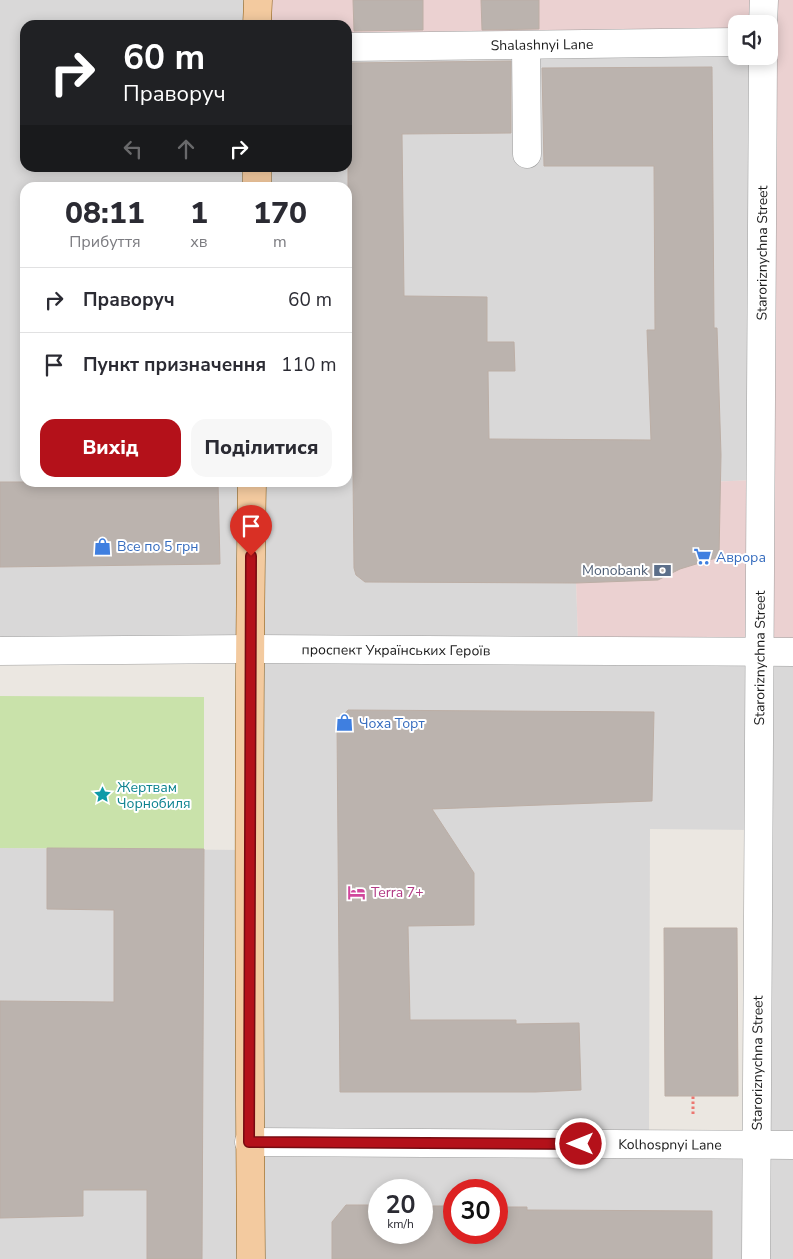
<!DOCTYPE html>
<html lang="uk">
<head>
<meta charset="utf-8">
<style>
  :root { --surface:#fff; --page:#f7f7f7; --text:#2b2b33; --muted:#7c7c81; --line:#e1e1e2; --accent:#b4111a }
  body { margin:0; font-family:"Nunito Sans",sans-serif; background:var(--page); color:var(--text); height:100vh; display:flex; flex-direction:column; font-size:19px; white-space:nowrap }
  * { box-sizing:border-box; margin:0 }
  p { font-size:16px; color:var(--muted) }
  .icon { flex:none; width:28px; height:28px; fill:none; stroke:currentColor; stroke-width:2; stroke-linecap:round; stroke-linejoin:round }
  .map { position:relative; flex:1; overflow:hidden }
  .side { position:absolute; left:20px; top:182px; width:332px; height:305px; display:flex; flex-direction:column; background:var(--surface); border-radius:15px; box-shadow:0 2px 12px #0003 }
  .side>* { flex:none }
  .top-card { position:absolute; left:20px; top:20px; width:332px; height:152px; border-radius:15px; box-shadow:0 2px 12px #0003; background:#202124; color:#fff; overflow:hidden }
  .fabs { position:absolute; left:728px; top:15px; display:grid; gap:10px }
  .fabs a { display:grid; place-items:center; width:50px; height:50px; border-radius:10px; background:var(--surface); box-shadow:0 2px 12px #0003; font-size:25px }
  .speed { position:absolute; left:368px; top:1179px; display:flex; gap:10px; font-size:25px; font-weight:700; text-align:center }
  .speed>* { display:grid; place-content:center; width:65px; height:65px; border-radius:50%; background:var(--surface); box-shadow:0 2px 12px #0003; line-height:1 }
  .speed small { font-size:12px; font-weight:400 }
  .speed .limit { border:8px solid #d22; background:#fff; color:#111 }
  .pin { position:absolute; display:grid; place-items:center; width:42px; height:42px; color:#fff; margin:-51px -21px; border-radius:50% 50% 50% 0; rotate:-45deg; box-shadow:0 0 5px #0007 }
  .pin .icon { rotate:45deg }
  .me { position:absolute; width:55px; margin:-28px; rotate:270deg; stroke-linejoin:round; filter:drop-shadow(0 0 4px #0008) }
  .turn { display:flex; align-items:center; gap:18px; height:105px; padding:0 20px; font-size:22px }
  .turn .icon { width:65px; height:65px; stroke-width:2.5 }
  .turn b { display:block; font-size:35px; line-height:42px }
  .lanes { display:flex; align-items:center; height:48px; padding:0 20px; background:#0003; justify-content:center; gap:25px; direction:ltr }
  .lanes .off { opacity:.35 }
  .eta { display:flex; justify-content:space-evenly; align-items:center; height:85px; text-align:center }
  .eta b { font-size:30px; font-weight:800; line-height:35px }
  .action { display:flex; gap:10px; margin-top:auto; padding:10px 20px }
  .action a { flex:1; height:58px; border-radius:15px; background:var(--accent); color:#fff; font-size:20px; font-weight:800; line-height:58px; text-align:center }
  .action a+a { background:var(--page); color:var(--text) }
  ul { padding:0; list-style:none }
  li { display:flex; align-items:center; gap:15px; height:65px; padding:0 20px; border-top:1px solid var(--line) }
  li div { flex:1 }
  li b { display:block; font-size:19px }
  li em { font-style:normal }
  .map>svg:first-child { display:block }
  .residential { fill:#d9d8d8; fill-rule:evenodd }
  .commercial { fill:#ebd1d1 }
  .grass { fill:#c9e2aa }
  .building { fill:#bbb3ae; stroke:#bcaea5 }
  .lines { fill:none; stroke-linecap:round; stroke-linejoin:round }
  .minor-casing { stroke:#9f9f9f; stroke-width:29 }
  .major-casing { stroke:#84560d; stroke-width:29 }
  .path { stroke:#ec7771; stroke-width:3; stroke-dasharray:2.5 2.5; stroke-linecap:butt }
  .minor { stroke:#fff; stroke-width:28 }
  .major { stroke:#f3ca9f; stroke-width:28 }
  .route-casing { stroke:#750b11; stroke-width:12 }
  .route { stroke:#b4111a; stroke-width:9 }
  .labels { text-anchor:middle; stroke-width:4; stroke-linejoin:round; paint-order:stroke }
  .street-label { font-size:14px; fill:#1b1b1b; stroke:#fff }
  .shop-label { font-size:14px; fill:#366cbe; stroke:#fff; text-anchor:start }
  .service-label { font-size:14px; fill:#4e5e75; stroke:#fff; text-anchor:end }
  .culture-label { font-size:14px; fill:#0d838f; stroke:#fff; text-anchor:start }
  .hotel-label { font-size:14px; fill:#b23c85; stroke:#fff; text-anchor:start }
</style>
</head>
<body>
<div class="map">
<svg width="793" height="1259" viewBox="0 0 793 1259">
  <rect width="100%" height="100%" fill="#ebe7e1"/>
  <!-- residential -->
  <path class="residential" d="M0 0H252L251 25H25V168H250V187L25 188V482L248 483 246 646 0 648Z
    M736 47V56H757V480L604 486 575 546 578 643 254 646 256 483 348 482V188L260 187V168H348V52Z
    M252 653 757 657 753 830 650 829 649 1139 253 1140Z
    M766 654 793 655V1140H760Z
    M0 848 246 850 249 1259H0Z
    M253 1145 750 1153 748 1259H254ZM379 1190H421V1232H379ZM454 1190H496V1232H454Z
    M768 1153H793V1259H767Z"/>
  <!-- commercial -->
  <path class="commercial" d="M264 0H759V24H736V38L348 41V25H265Z
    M767 0H793V648H766L769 56Z
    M757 480 756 648 578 643 575 546 604 486Z"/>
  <!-- grass -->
  <path class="grass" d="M0 696 204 697V849L0 848Z"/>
  <!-- building -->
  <path class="building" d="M353 0H423V30L354 31Z
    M481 0H539V29L482 30Z
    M511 61V133L402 134 404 296 487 297V342H514L515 371H488L489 439 651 440 647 330H655L654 166H544L542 68 712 67 714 328H717L721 455 719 557 680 569 658 580 576 583 365 582 356 575 354 568 351 282H348V63Z
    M0 482H218L220 564 0 567Z
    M348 710 654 712 652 801 432 809 474 873V925L408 926 410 1020H516V1024L579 1023 581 1090 535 1092H340L337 723Z
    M47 848 204 849 202 1259H147V1190H83V1216L0 1218V1001L114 1002V910L47 909Z
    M664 928H737L738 1096H665Z
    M346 1205H379V1232H421V1206H454V1232H496V1207H527V1210L712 1211V1259H332V1222Z"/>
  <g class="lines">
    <defs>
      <g id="minor">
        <path d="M763 24 764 0"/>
        <path d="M526 46 527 154"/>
        <path id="s1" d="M348 47 736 42"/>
        <path id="s2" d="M0 651 249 649 793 652"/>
        <path id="s3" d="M249 1142 793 1145"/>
        <path id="s4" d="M756 1259 763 56"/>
      </g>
      <path id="major" d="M257 25 258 0
        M257 188V168
        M251 1259C249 1000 248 741 252 482"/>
    </defs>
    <!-- minor casing -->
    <use href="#minor" class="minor-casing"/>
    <!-- major casing -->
    <use href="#major" class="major-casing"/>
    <!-- path -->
    <path class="path" d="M693 1114V1096"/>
    <!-- minor -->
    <use href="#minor" class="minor"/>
    <!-- major -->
    <use href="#major" class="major"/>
  </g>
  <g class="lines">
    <defs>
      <path id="route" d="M251 556 249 1142 581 1144"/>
    </defs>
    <!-- route casing -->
    <use href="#route" class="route-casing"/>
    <!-- route -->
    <use href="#route" class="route"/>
  </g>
  <!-- icons -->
  <defs>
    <symbol id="shop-bare" viewBox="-9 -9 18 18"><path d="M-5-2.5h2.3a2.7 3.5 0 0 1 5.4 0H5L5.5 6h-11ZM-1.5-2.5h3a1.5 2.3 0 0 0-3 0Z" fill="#3f7fe0" stroke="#fff" stroke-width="2.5" paint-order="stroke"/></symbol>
    <symbol id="supermarket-bare" viewBox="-9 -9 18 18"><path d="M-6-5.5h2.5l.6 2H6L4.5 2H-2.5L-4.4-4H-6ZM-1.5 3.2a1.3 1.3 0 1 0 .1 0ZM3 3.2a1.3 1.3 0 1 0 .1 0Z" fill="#3f7fe0" stroke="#fff" stroke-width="2.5" paint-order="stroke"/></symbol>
    <symbol id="bank-bare" viewBox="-9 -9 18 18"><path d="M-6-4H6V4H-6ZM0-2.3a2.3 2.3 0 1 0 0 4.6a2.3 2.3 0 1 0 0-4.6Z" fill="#5c6f8a" stroke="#fff" stroke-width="2.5" paint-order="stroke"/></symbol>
    <symbol id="sight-bare" viewBox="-9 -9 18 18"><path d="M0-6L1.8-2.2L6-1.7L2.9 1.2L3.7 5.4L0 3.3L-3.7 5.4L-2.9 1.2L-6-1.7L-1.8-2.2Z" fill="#0f9aa8" stroke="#fff" stroke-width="2.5" paint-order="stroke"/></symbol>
    <symbol id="hotel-bare" viewBox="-9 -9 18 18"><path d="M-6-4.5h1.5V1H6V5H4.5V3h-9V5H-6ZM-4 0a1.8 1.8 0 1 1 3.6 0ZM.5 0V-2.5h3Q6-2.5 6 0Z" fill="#d1479c" stroke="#fff" stroke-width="2.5" paint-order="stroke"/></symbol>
  </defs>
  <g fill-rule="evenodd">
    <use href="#shop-bare" x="90" y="534" width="25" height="25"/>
    <use href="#supermarket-bare" x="690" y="544" width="25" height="25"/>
    <use href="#bank-bare" x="650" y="558" width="25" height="25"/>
    <use href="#shop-bare" x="332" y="710" width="25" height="25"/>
    <use href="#sight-bare" x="90" y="782" width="25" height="25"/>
    <use href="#hotel-bare" x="344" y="880" width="25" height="25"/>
  </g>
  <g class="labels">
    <!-- street labels -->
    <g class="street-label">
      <text dy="5" stroke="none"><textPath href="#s1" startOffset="194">Shalashnyi Lane</textPath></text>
      <text dy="5" stroke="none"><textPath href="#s4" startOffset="1006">Staroriznychna Street</textPath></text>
      <text dy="5" stroke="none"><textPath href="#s2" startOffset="396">проспект Українських Героїв</textPath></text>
      <text dy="5" stroke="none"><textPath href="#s4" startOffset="601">Staroriznychna Street</textPath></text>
      <text dy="5" stroke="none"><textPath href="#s4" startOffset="196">Staroriznychna Street</textPath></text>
      <text dy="5" stroke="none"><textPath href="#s3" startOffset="421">Kolhospnyi Lane</textPath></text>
    </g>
    <!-- shop labels -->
    <g class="shop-label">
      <text x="117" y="551">Все по 5 грн</text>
      <text x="716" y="562">Аврора</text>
      <text x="359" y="728">Чоха Торт</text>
    </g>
    <!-- service labels -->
    <g class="service-label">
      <text x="648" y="575">Monobank</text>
    </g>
    <!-- culture labels -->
    <g class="culture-label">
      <text x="117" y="792">Жертвам<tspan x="117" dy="16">Чорнобиля</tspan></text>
    </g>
    <!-- hotel labels -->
    <g class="hotel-label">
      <text x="371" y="897">Terra 7+</text>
    </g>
  </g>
</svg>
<div class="fabs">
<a><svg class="icon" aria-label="sound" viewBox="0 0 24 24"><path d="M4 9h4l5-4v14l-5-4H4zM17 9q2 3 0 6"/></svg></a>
</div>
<div class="speed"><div>20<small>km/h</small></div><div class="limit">30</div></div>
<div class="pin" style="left:251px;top:556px;background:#d93025"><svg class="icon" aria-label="arrive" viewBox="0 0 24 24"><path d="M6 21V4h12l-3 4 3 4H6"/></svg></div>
<svg class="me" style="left:581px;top:1144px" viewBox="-20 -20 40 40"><circle r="17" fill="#b4111a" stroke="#fff" stroke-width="3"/><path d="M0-11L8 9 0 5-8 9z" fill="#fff"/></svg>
<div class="top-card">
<div class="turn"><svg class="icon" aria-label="right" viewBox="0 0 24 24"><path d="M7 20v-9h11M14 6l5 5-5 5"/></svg><div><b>60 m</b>Праворуч</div></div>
<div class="lanes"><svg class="icon off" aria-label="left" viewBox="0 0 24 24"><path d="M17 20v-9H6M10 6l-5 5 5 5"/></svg><svg class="icon off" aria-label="ahead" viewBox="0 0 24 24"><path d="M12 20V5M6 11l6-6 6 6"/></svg><svg class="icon" aria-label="right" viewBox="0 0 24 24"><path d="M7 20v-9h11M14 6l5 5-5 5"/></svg></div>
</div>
<section class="side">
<div class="eta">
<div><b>08:11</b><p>Прибуття</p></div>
<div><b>1</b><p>хв</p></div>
<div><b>170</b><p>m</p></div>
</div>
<ul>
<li><svg class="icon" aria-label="right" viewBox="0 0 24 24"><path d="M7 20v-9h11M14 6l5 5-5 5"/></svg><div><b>Праворуч</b></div><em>60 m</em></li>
<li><svg class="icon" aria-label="arrive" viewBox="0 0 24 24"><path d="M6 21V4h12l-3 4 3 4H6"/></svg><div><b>Пункт призначення</b></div><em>110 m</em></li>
</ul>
<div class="action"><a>Вихід</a><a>Поділитися</a></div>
</section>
</div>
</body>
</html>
